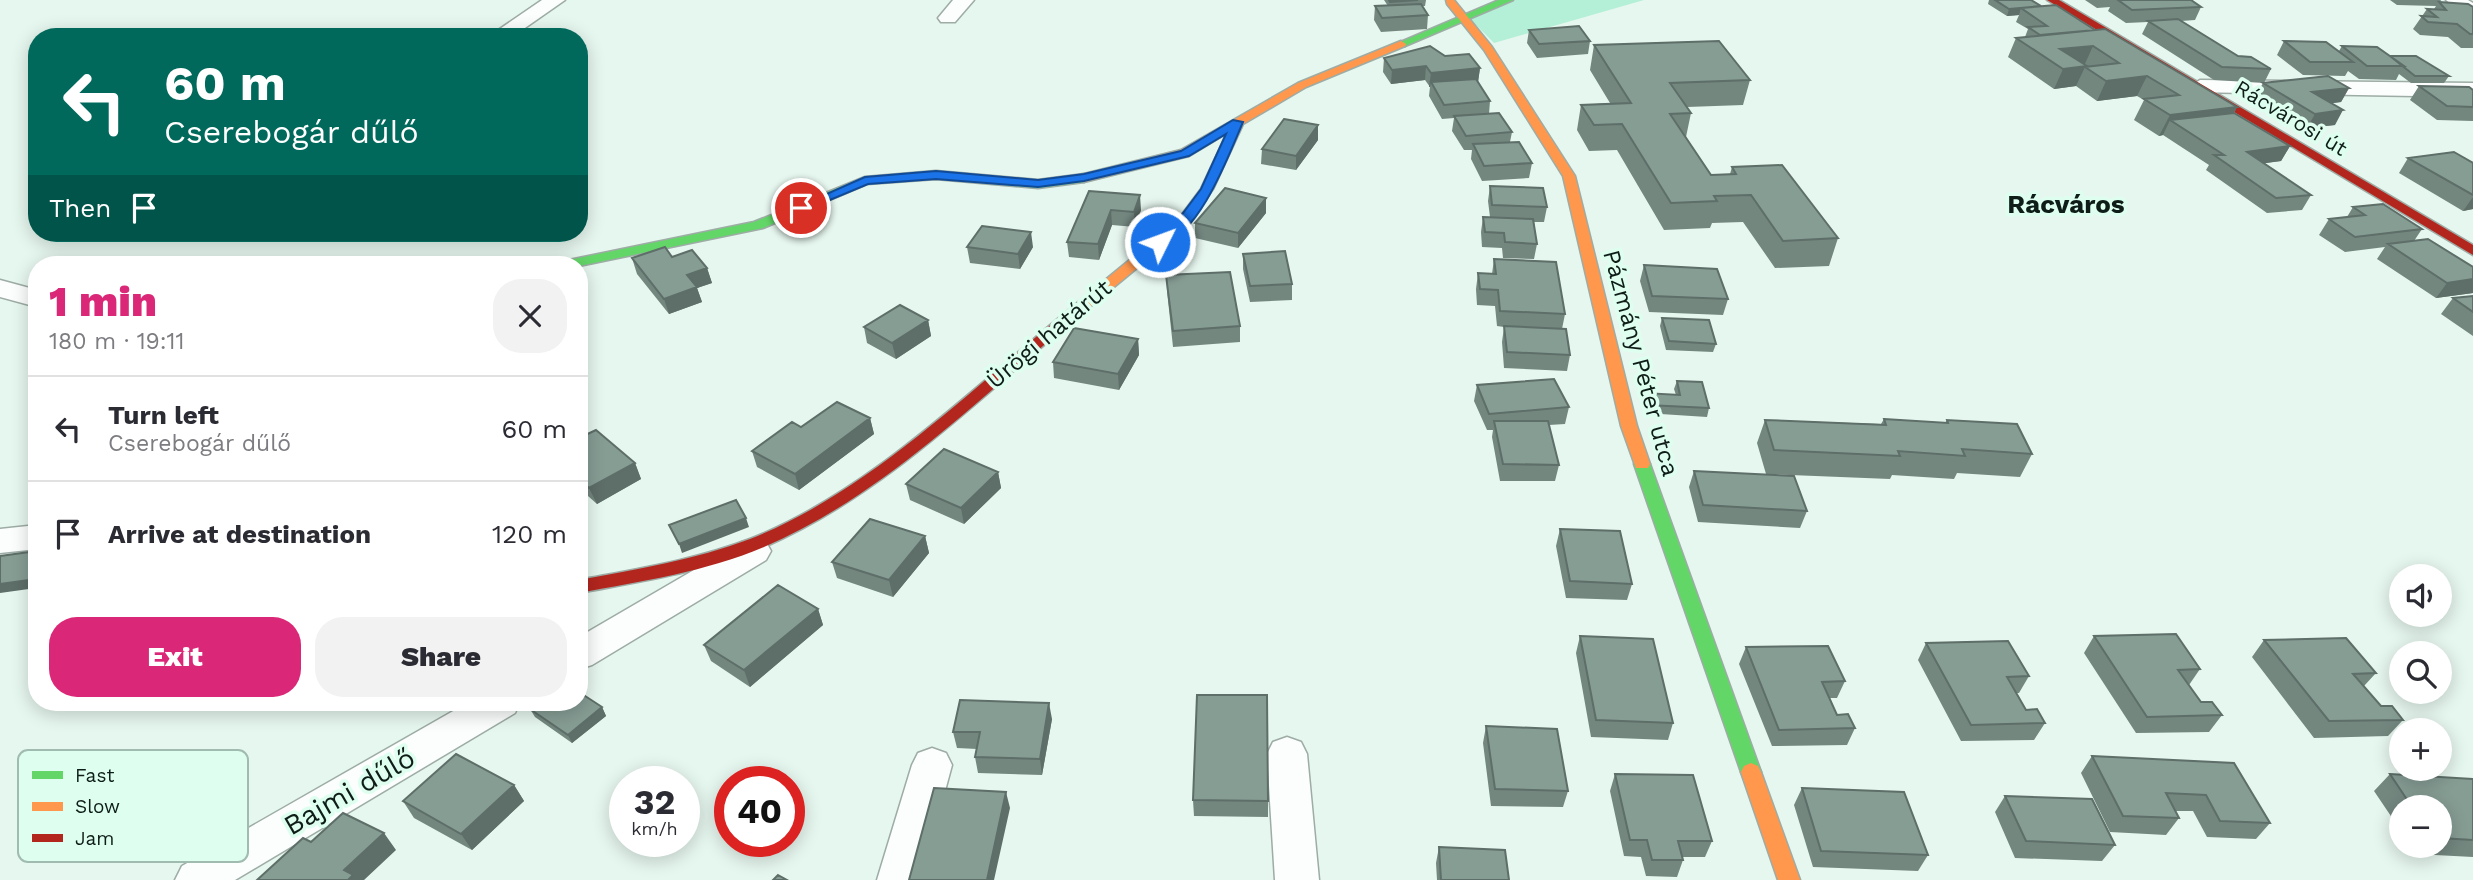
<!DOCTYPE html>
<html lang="en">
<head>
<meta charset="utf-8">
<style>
  :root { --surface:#fff; --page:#f2f2f3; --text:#2b2b33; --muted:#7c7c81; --line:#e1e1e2; --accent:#db2777 }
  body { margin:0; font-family:"Work Sans",sans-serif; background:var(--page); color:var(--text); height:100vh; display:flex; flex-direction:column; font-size:26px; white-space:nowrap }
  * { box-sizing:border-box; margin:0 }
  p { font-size:23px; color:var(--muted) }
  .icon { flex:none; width:38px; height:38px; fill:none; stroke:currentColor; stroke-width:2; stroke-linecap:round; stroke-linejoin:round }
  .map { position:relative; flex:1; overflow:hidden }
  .panel { position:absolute; left:28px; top:256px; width:560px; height:455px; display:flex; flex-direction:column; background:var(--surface); border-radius:28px; box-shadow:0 4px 18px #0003 }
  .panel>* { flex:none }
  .top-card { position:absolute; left:28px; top:28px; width:560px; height:214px; border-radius:28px; box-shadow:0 4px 18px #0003; background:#00695c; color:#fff; overflow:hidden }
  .fabs { position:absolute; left:2389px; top:564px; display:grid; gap:14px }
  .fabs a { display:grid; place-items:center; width:63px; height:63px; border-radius:50%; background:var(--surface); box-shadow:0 4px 18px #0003; font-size:35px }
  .speed { position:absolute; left:609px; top:766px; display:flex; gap:14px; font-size:35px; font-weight:700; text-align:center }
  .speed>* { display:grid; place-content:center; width:91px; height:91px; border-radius:50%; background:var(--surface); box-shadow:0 4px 18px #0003; line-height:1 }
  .speed small { font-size:18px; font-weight:400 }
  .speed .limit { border:10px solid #d22; background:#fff; color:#111 }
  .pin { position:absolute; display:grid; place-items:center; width:60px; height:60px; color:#fff; margin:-30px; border:4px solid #fff; border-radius:50%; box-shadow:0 2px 7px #0007 }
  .me { position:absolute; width:77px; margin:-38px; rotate:48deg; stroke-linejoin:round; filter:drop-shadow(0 0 5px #0008) }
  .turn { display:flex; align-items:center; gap:24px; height:147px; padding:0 21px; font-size:32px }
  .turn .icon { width:91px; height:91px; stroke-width:2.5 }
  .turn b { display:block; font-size:49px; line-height:60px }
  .then { display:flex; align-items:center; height:66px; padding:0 21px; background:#0003; gap:14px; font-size:26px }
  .round { display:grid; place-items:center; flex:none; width:74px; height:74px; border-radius:28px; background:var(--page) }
  .head { display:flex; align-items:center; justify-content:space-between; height:119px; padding:0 21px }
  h1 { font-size:42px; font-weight:800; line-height:52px; color:var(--accent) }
  .primary-button { display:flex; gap:14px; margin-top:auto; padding:14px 21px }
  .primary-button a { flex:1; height:80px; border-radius:28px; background:var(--accent); color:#fff; font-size:28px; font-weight:800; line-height:80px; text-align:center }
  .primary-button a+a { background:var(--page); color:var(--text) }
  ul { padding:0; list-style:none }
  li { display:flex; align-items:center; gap:21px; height:105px; padding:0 21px; border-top:2px solid var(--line) }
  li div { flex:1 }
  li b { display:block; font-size:26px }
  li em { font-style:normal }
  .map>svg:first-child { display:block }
  .green { fill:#b4efd7 }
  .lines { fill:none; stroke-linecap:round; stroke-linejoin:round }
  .street-casing { stroke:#9daca5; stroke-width:3 }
  .fast-casing { stroke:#9daca5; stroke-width:3 }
  .slow-casing { stroke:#9daca5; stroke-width:3 }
  .jam-casing { stroke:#9daca5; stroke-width:3 }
  .street { fill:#fbfefd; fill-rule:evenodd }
  .fast { fill:#63d668; fill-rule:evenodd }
  .slow { fill:#ff974d; fill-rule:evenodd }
  .jam { fill:#b3261e; fill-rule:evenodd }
  .wall { fill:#73877f }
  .shaded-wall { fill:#5e6e68 }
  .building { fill:#869d94; stroke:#5e6e68; stroke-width:2 }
  .route { fill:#1a73e8; stroke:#114b97; stroke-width:2 }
  .labels { text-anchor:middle; stroke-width:7; stroke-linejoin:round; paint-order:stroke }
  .far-street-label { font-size:21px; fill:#0e1d17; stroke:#defff0 }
  .street-label { font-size:24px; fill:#0e1d17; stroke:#defff0 }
  .far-district-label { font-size:26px; font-weight:bold; fill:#0e1d17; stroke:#defff0 }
  .near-street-label { font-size:28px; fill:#0e1d17; stroke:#defff0 }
  .key { fill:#defff0; stroke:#a0bbaf; stroke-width:2 }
  .key-label { font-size:19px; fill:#0e1d17 }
</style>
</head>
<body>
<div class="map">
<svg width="2473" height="880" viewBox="0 0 2473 880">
  <rect width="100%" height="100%" fill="#e6f7ef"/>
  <!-- green -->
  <path class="green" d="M1509 0H1644L1494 43 1469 18Z"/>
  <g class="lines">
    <defs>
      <path id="street" d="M542 0H565L512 37H488Z
        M953 0H974L955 22H941L938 18Z
        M2446 0H2468L2473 3V19L2466 17Z
        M2200 80 2473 83V97L2192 92 2189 87Z
        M0 280 37 290V307L0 297Z
        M37 525V549L0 553V529Z
        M754 539 766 542 771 551 766 560 592 665 579 669V637L742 542Z
        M469 702H520L515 713 235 880H175L182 866Z
        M1287 737 1301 742 1307 754 1319 880H1275L1267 754 1273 742Z
        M932 748 946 753 952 765 921 880H877L912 765 918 753Z"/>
      <path id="fast" d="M1499 0H1513L1405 46 1396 44Z
        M936 171 1038 180 1084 174 1090 178 1084 182 1038 188 936 179 867 184 763 228 579 266 562 264 569 260 754 222 865 177Z
        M1642 459 1650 464 1761 772 1758 778 1751 781 1744 778 1741 772 1634 464Z"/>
      <path id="slow" d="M1446 0H1454L1492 47 1575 176 1637 426 1650 464 1648 468H1636L1621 426 1563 176 1484 50 1447 4Z
        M1401 41 1406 44 1405 46 1306 87 1243 124 1213 189 1187 227 1064 328H1054L1052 325 1054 322 1177 221 1201 189 1227 133 1189 156 1084 182 1080 181V175L1181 150 1298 83Z
        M1751 763 1758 766 1761 772 1800 880H1778L1741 772 1744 766Z"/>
      <path id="jam" d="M2047 0H2059L2473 245V255Z
        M1059 321 1066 325 1064 328C970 407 878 498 764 547 705 572 642 581 579 593V580C637 569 695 560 750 539 864 494 961 399 1054 322Z"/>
    </defs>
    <!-- street casing -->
    <use href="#street" class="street-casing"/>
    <!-- fast casing -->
    <use href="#fast" class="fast-casing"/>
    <!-- slow casing -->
    <use href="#slow" class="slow-casing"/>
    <!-- jam casing -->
    <use href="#jam" class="jam-casing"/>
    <!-- street -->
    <use href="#street" class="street"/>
    <!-- fast -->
    <use href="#fast" class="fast"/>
    <!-- slow -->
    <use href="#slow" class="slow"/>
    <!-- jam -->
    <use href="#jam" class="jam"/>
  </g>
  <!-- wall -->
  <path class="wall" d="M1384 0H1426L1425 6H1422L1428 15 1427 29 1381 32 1374 20 1375 6H1388Z
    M1989 0H2031L2041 7 2095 30 2237 107 2234 113 2290 146 2281 161 2264 163 2311 195 2302 210 2267 213 2206 170 2209 165 2163 135 2159 136 2134 120 2144 100 2137 96 2097 101 2076 86 2054 89 2008 57 2016 38 2025 37 2028 29 2016 22 2019 15 2007 16 1988 4Z
    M2085 0H2191L2201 7 2195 20 2181 21 2238 56 2271 69 2264 83 2214 80 2142 34 2148 22 2126 23 2108 11 2110 7 2097 8Z
    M2390 0H2441L2440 2 2473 7V48H2461L2448 37 2420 35 2413 29 2427 9H2434L2436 6 2397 5Z
    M1529 30 1590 41 1588 54 1537 58 1527 43Z
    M2284 41 2339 51 2342 46 2390 56 2449 76 2444 83H2411L2399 74 2396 80 2359 79 2348 71 2345 76 2303 75 2277 55Z
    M1594 45 1750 80 1743 105 1687 107 1691 113 1686 137 1711 175 1730 174 1732 167 1838 238 1829 266 1775 268 1743 222 1712 223 1710 228 1664 230 1617 150 1589 151 1577 130 1581 105 1610 103 1590 70Z
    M1445 56 1480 68 1478 82 1490 101 1489 114 1512 132 1510 142 1532 163 1529 178 1482 181 1471 159 1472 150H1464L1452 131 1454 118 1442 119 1429 96 1430 87 1425 80 1391 84 1383 72 1384 58Z
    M2263 83 2349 88 2341 102 2331 103 2335 125 2307 128 2255 97Z
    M2419 86 2473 90V121L2437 120 2410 100Z
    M1318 140 1296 170 1261 164 1262 149Z
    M2408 158 2473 163V209L2463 211 2399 173Z
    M1490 186 1547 207 1544 222H1534L1537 244 1534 259 1503 258 1502 248 1482 247 1481 232 1483 217H1490L1488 201Z
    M1089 191 1141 210 1135 227 1112 225 1099 260 1069 257 1067 242Z
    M1266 198V213L1238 248 1195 238V223Z
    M2353 207 2422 229 2414 241 2473 267V293L2436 298 2377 259 2385 247 2345 252 2319 235 2329 219 2347 217Z
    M967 247H1033L1020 269 970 263Z
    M1243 254 1292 284V300L1250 302 1243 269Z
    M672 257 707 268 712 283 697 288 702 302 669 314 637 274 632 258Z
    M1494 259 1565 314 1562 329 1570 355 1567 371 1504 368 1502 342 1504 327 1497 326 1495 306 1477 305 1476 289 1478 273 1492 274Z
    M1644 265 1728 299 1723 315 1649 312 1640 281Z
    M1166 275 1240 326V342L1173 347 1167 291Z
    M2473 296V336L2441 314 2453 298Z
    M1662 318 1716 344 1713 352 1666 350 1660 326Z
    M928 320 931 336 896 359 867 343 864 327Z
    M1138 339 1139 355 1119 390 1054 378 1053 362Z
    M1677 381 1709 408 1707 417 1645 413 1642 401 1644 393 1676 395 1674 389Z
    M1477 385 1569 407 1565 424 1549 425 1559 465 1555 481H1500L1492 437 1493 430H1487L1474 401Z
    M870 418 874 434 799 490 757 467 752 451 801 427Z
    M1884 419 1945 423 1947 420 2032 454 2020 477 1957 473 1954 479 1892 475 1890 479 1766 474 1757 443 1765 420 1881 424Z
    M579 438 635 463 641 479 597 504 579 488Z
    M1694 471 1807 511 1800 528 1698 522 1689 487Z
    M998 472 1001 488 964 524 910 500 906 484Z
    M1560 529 1632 584 1627 600 1566 598 1556 546Z
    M925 536 929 553 893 597 837 578 832 562Z
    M818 609 823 625 750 687 711 661 704 645Z
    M1580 636 1673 723 1668 740 1591 737 1576 653Z
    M2094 636 2200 669 2189 685 2201 702 2222 715 2209 732 2136 733 2084 653Z
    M2264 640 2376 673 2364 686 2381 706 2403 720 2388 736 2314 738 2252 657Z
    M1926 643 2029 676 2019 693H2016L2026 710 2045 723 2034 740 1961 741 1918 660Z
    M1746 647 1845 681 1837 698H1830L1837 715 1855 728 1847 745 1772 746 1739 664Z
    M602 707 606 716 572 743 535 717 530 709Z
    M1052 719 1042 775 978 773 975 757 977 749 957 748 953 732Z
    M1486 726 1568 791 1563 807 1491 806 1483 743Z
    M2092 756 2234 763 2270 823 2256 839 2207 837 2193 811H2175L2179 818 2166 835 2110 832 2081 773Z
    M1615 774 1712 841 1705 857H1682L1683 860 1677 877 1646 876 1641 857 1624 856 1610 791Z
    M2390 774 2473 779V857L2416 854 2411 845H2440V807H2401V831L2374 791Z
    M514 785 524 801 472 850 414 818 403 801Z
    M1802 788 1928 855 1918 871 1813 867 1794 805Z
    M2005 796 2115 845 2102 861 2015 858 1995 812Z
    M1193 800 1268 801V817L1194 816Z
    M1439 847 1509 880H1437L1436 863Z"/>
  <!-- shaded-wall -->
  <path class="shaded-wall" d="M2041 6 2021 8 2019 15 2007 16 2009 9Z
    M2047 40 2093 46 2084 66Z
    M1426 66 1425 80 1391 84 1392 70Z
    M2087 66 2085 67 2076 86 2054 89 2063 69Z
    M1480 68 1478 82H1431L1430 87H1429L1431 73Z
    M2147 76 2137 96 2097 101 2106 81Z
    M2349 88 2341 102 2304 107 2312 92Z
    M2237 107 2226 127 2170 120 2163 135 2159 136 2170 115Z
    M2343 110 2335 125 2307 128 2315 114Z
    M1318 125V140L1296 170V156Z
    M2290 146 2281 161 2238 167 2247 152Z
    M1140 195 1141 210 1135 227 1134 212Z
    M2473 197V209L2463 211Z
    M1266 198V213L1238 248V233Z
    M1111 210 1112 225 1099 260 1098 244Z
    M1031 232 1033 247 1020 269 1018 254Z
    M707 268 712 283 697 288 702 302 669 314 664 299 687 275Z
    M2473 279V293L2436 298 2447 283Z
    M928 320 931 336 896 359 892 343Z
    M1138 339 1139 355 1119 390 1118 374Z
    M870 418 874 434 799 490 795 474Z
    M635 463 641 479 597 504 589 488Z
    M998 472 1001 488 964 524 961 508Z
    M746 518 749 527 682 553 679 544Z
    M925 536 929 553 893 597 889 580Z
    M37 568 36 588 0 593V584Z
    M818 609 823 625 750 687 744 670Z
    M1049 703 1052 719 1042 775 1040 759Z
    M602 707 606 716 572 743 568 735Z
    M514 785 524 801 472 850 461 834Z
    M1006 792 1010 808 994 880H987Z
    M384 833 396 850 364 880H348L344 870Z"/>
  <!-- building -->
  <path class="building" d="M1389 0H1418L1390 2Z
    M1995 0H2031L2041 6 2009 9Z
    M2118 0H2191L2201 7 2132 10Z
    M2439 2 2468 4 2473 7V34H2470L2457 24 2428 22 2421 16 2437 17 2427 9 2446 10Z
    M1421 4 1428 15 1382 18 1375 6Z
    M2056 5 2095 30 2040 35 2028 27 2047 26 2021 8Z
    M2178 19 2238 56 2251 57 2271 69 2222 67 2148 21Z
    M1579 26 1590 41 1539 44 1529 30Z
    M2105 29 2237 107 2170 115 2144 99 2179 95 2147 76 2106 81 2085 67 2119 63 2093 46 2060 49 2087 66 2063 69 2016 38Z
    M1719 41 1750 80 1670 83 1691 113 1670 114 1711 175 1736 174 1732 167 1782 165 1838 238 1783 241 1751 195 1714 196 1717 201 1671 203 1622 124 1594 125 1581 105 1631 103 1594 45Z
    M2284 41 2326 42 2353 62H2310Z
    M1430 46 1445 56 1469 54 1480 68 1431 73 1426 66 1392 70 1384 58Z
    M2342 46 2377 47 2404 66H2367Z
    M2390 56H2416L2449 76H2415Z
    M2328 76 2349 88 2312 92 2343 110 2315 114 2263 83Z
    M1476 79 1490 101 1444 105 1431 82Z
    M2419 86 2469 87 2473 90V107L2447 106Z
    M1499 113 1512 132 1466 136 1454 116Z
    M2234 113 2290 146 2247 152 2311 195 2276 198 2214 155H2224L2170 120Z
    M1284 119 1318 125 1296 156 1262 149Z
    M1519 142 1532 163 1484 166 1473 144Z
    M2454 152 2473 163V195L2408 158Z
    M1490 186 1543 188 1547 207 1492 205Z
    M1225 188 1266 198 1238 233 1195 223Z
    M1089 191 1140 195 1134 212 1111 210 1098 244 1067 242Z
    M2383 204 2422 229 2355 237 2329 219 2365 215 2353 207Z
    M1483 217 1533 219 1537 244 1505 242 1504 233 1485 232Z
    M982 226 1031 232 1018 254 967 247Z
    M2428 239 2473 267V279L2447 283 2388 244Z
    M665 247 672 257 692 250 707 268 687 275 697 287 664 299 632 258Z
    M1285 251 1292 284 1250 286 1243 254Z
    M1494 259 1556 262 1565 314 1500 311 1498 290 1480 289 1478 273 1496 274Z
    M1644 265 1717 269 1728 299 1652 296Z
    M1230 272 1240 326 1173 331 1166 275Z
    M2473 296V312L2453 298Z
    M900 305 928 320 892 343 864 327Z
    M1662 318 1709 320 1716 344 1669 341Z
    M1504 326 1566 329 1570 355 1507 352Z
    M1074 328 1138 339 1118 374 1053 362Z
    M1554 379 1569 407 1489 414 1477 385Z
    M1677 381 1702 382 1709 408 1647 405 1644 393 1680 395Z
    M837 402 870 418 795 474 752 451 792 422 801 427Z
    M1884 419 1948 423 1947 420 2017 424 2032 454 1962 449 1965 456 1898 451 1900 456 1774 450 1765 420 1886 425Z
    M1494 421H1548L1559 465 1503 464Z
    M596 430 635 463 589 488 579 478V438Z
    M944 449 998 472 961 508 906 484Z
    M1694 471 1794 476 1807 511 1703 505Z
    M736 500 746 518 679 544 669 525Z
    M870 519 925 536 889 580 832 562Z
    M1560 529 1620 531 1632 584 1570 581Z
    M37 551V568L29 580 0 584V556Z
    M778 585 818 609 744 670 704 645Z
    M2176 634 2200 669 2178 670 2201 702H2212L2222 715 2147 717 2094 636Z
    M1580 636 1653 639 1673 723 1596 720Z
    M2346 638 2376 673 2353 674 2381 706H2392L2403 720 2329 721 2264 640Z
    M2008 641 2029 676 2007 677 2026 710 2037 709 2045 723 1971 725 1926 643Z
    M1828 646 1845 681 1822 682 1837 715 1848 714 1855 728 1779 730 1746 647Z
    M579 692 602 707 568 735 530 709 539 702H579Z
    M1197 695H1267L1268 801 1193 800Z
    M960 700 1049 703 1040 759 975 757 980 732H953Z
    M1486 726 1557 729 1568 791 1495 789Z
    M456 754 514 785 461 834 403 801Z
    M2092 756 2234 763 2270 823 2220 821 2206 795 2166 793 2179 818 2123 816Z
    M1615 774 1693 775 1712 841H1678L1683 860H1652L1647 840H1630Z
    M2390 774 2473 779V840L2440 838V807H2412Z
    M934 788 1006 792 987 880H909Z
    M1802 788 1904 792 1928 855 1821 851Z
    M2005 796 2092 799 2115 845 2026 841Z
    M343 813 384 833 344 870 353 875 348 880H257L303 838 311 842Z
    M1439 847 1505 850 1509 880H1441Z
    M778 875 787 880H773Z"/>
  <!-- route -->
  <path class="route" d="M1233 120 1243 122C1228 157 1200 234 1160 246L1154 242 1177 221 1201 189 1226 134 1189 156 1084 181 1038 187 936 179 868 184 806 210 795 208 865 177 936 171 1038 180 1084 174 1181 151Z"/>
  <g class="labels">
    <!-- far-street labels -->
    <g class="far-street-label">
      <text transform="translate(2291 118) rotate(31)" y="7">Rácvárosi út</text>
    </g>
    <!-- street labels -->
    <g class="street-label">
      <text transform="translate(1049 334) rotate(-40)" y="8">Ürögi határút</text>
      <text transform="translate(1641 363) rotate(75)" y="8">Pázmány Péter utca</text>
    </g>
    <!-- far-district labels -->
    <g class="far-district-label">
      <text x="2066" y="213">Rácváros</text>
    </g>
    <!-- near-street labels -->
    <g class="near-street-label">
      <text transform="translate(349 791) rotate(-30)" y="10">Bajmi dűlő</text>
    </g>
  </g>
  <!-- legend -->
  <rect x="18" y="750" width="230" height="112" rx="10" class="key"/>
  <rect x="32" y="771" width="31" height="8" fill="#63d668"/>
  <rect x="32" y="802" width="31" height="9" fill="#ff974d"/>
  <rect x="32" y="834" width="31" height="8" fill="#b3261e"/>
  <g class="key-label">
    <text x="75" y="782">Fast</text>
    <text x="75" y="813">Slow</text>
    <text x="75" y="845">Jam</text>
  </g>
</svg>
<div class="fabs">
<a><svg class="icon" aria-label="sound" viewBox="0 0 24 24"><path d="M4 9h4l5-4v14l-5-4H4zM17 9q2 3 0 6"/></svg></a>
<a><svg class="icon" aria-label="search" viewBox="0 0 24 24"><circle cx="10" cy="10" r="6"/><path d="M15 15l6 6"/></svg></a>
<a>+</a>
<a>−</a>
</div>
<div class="speed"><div>32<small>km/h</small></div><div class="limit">40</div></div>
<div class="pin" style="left:801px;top:208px;background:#d93025"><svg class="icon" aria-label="arrive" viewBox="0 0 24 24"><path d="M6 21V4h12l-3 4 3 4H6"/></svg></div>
<svg class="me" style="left:1160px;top:242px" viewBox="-20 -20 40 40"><circle r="17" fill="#1a73e8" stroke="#fff" stroke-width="3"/><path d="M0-11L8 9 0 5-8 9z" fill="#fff"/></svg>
<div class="top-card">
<div class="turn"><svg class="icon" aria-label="left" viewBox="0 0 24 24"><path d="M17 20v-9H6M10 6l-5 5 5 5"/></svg><div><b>60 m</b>Cserebogár dűlő</div></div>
<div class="then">Then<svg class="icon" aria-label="arrive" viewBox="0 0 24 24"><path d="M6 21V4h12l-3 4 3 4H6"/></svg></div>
</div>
<section class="panel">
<div class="head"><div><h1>1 min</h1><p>180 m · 19:11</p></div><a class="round"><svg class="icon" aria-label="close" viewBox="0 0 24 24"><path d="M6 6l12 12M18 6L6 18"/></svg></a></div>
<ul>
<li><svg class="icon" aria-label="left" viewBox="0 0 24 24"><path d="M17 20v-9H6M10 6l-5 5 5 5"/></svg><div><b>Turn left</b><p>Cserebogár dűlő</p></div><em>60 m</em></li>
<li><svg class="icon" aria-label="arrive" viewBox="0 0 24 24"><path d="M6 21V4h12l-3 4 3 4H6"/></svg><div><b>Arrive at destination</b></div><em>120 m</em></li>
</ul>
<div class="primary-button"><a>Exit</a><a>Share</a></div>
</section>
</div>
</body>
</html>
